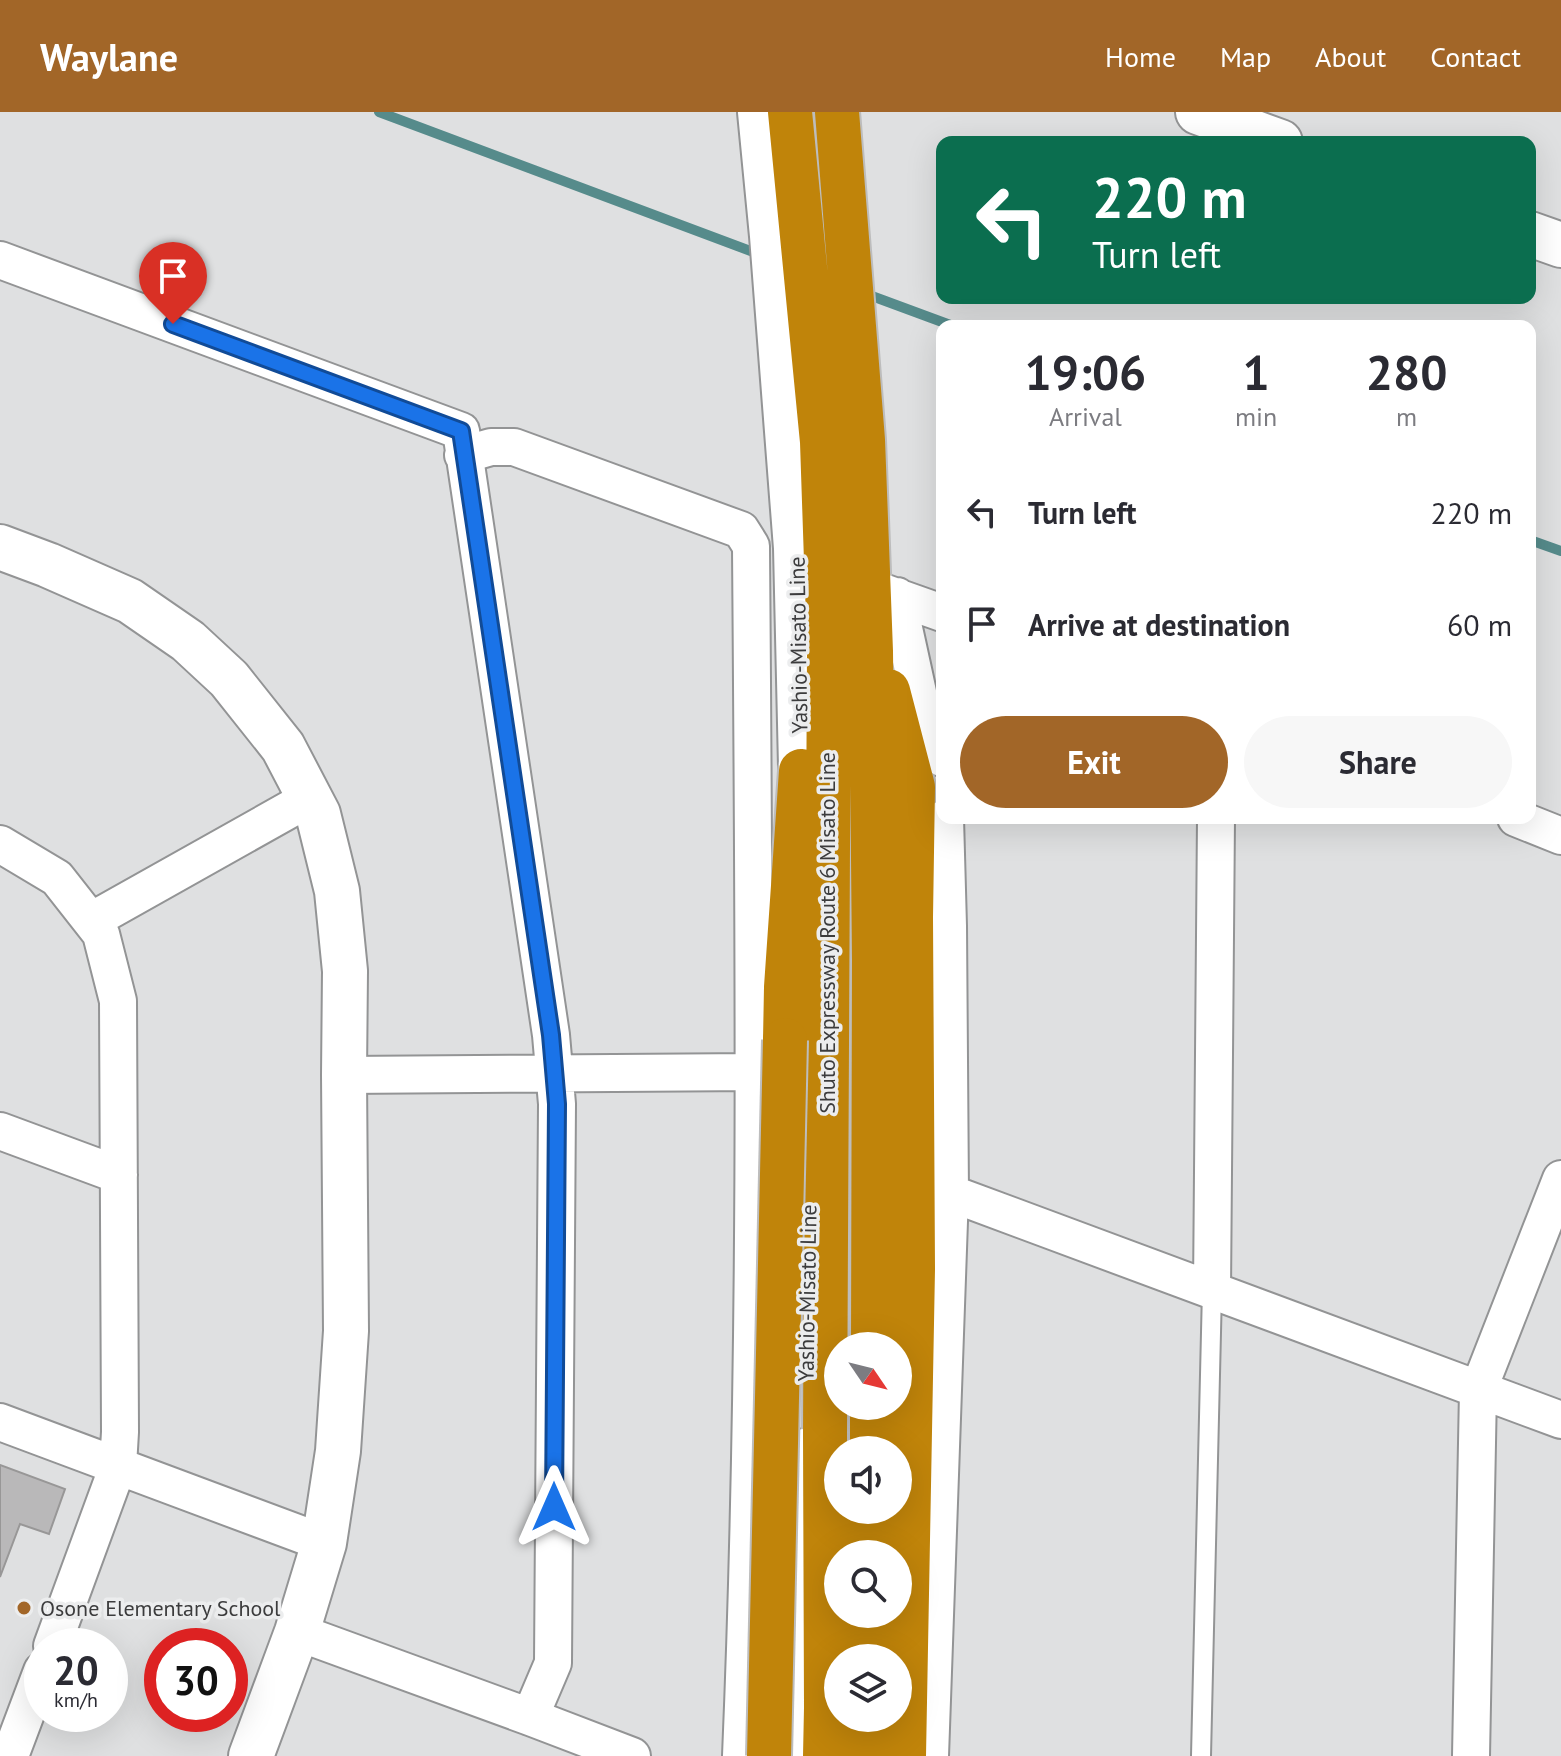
<!DOCTYPE html>
<html lang="en">
<head>
<meta charset="utf-8">
<style>
  :root { --surface:#fff; --page:#f7f7f7; --text:#2b2b33; --muted:#7c7c81; --accent:#a26628 }
  body { margin:0; font-family:"PT Sans",sans-serif; background:var(--page); color:var(--text); height:100vh; display:flex; flex-direction:column; font-size:30px; white-space:nowrap }
  * { box-sizing:border-box; margin:0 }
  p { font-size:26px; color:var(--muted) }
  .icon { flex:none; width:44px; height:44px; fill:none; stroke:currentColor; stroke-width:2; stroke-linecap:round; stroke-linejoin:round }
  .map { position:relative; flex:1; overflow:hidden }
  .sheet { position:absolute; left:936px; top:208px; width:600px; height:504px; display:flex; flex-direction:column; background:var(--surface); border-radius:16px; box-shadow:0 8px 32px #0002 }
  .sheet>* { flex:none }
  .top-card { position:absolute; left:936px; top:24px; width:600px; height:168px; border-radius:16px; box-shadow:0 8px 32px #0002; background:#0b6e4f; color:#fff; overflow:hidden }
  .needle { width:52px; rotate:125deg }
  .fabs { position:absolute; left:824px; top:1220px; display:grid; gap:16px }
  .fabs a { display:grid; place-items:center; width:88px; height:88px; border-radius:50%; background:var(--surface); box-shadow:0 8px 32px #0002; font-size:40px }
  .speed { position:absolute; left:24px; top:1516px; display:flex; gap:16px; font-size:40px; font-weight:700; text-align:center }
  .speed>* { display:grid; place-content:center; width:104px; height:104px; border-radius:50%; background:var(--surface); box-shadow:0 8px 32px #0002; line-height:1 }
  .speed small { font-size:20px; font-weight:400 }
  .speed .limit { border:12px solid #d22; background:#fff; color:#111 }
  .pin { position:absolute; display:grid; place-items:center; width:68px; height:68px; color:#fff; margin:-82px -34px; border-radius:50% 50% 50% 0; rotate:-45deg; box-shadow:0 0 8px #0007 }
  .pin .icon { rotate:45deg }
  .me { position:absolute; width:88px; margin:-44px; rotate:0deg; stroke-linejoin:round; filter:drop-shadow(0 0 6px #0008) }
  .turn { display:flex; align-items:center; gap:28px; height:168px; padding:0 24px; font-size:36px }
  .turn .icon { width:104px; height:104px; stroke-width:2.5 }
  .turn b { display:block; font-size:56px; line-height:68px }
  .eta { display:flex; justify-content:space-evenly; align-items:center; height:136px; text-align:center }
  .eta b { font-size:48px; font-weight:600; line-height:56px }
  .action { display:flex; gap:16px; margin-top:auto; padding:16px 24px }
  .action a { flex:1; height:92px; border-radius:48px; background:var(--accent); color:#fff; font-size:32px; font-weight:600; line-height:92px; text-align:center }
  .action a+a { background:var(--page); color:var(--text) }
  ul { padding:0; list-style:none }
  li { display:flex; align-items:center; gap:24px; height:112px; padding:0 24px }
  li div { flex:1 }
  li b { display:block; font-size:30px }
  li em { font-style:normal }
  header { display:flex; align-items:center; gap:48px; box-sizing:border-box; height:112px; padding:0 40px; background:var(--accent); color:#fff }
  header strong { font-size:38px }
  nav { display:flex; gap:44px; margin-inline-start:auto; font-size:28px }
  .map>svg:first-child { display:block }
  .lines { fill:none; stroke-linecap:round; stroke-linejoin:round }
  .stream { stroke:#568b8b; stroke-width:10 }
  .building { fill:#b9b8b9; stroke:#989797; stroke-width:2 }
  .lane-casing { stroke:#939495; stroke-width:22 }
  .street-casing { stroke:#939495; stroke-width:40 }
  .secondary-casing { stroke:#939495; stroke-width:48 }
  .highway-casing { stroke:#bdbdbd; stroke-width:48 }
  .lane { stroke:#fff; stroke-width:18 }
  .street { stroke:#fff; stroke-width:36 }
  .secondary { stroke:#fff; stroke-width:44 }
  .highway { stroke:#c0840a; stroke-width:44 }
  .highway-bridge-casing { stroke:#bdbdbd; stroke-width:48; stroke-linecap:butt }
  .highway-bridge { stroke:#c0840a; stroke-width:44 }
  .route-casing { stroke:#114b97; stroke-width:20 }
  .route { stroke:#1a73e8; stroke-width:14 }
  .poi-dot { fill:#a26628; stroke:#ecedee; stroke-width:3 }
  .labels { text-anchor:middle; stroke-width:7; stroke-linejoin:round; paint-order:stroke }
  .street-label { font-size:22px; fill:#3c3c3d; stroke:#ecedee }
  .poi-label { font-size:22px; fill:#3c3c3d; stroke:#ecedee; text-anchor:start }
</style>
</head>
<body>
<header>
<strong>Waylane</strong>
<nav><a>Home</a><a>Map</a><a>About</a><a>Contact</a></nav>
</header>
<div class="map">
<svg width="1561" height="1644" viewBox="0 0 1561 1644">
  <rect width="100%" height="100%" fill="#dfe0e1"/>
  <g class="lines">
    <!-- stream -->
    <path class="stream" d="M379 0 764 144
      M861 180 953 214
      M1530 428 1561 439"/>
  </g>
  <!-- building -->
  <path class="building" d="M0 1353 65 1377 49 1422 20 1412 0 1465Z"/>
  <g class="lines">
    <defs>
      <path id="lane" d="M1201 1644 1212 1178"/>
      <path id="street" d="M0 148 461 319 551 923 557 992 553 1551 530 1605
        M463 343 491 335H514L741 418 751 434C754 837 758 1241 741 1644
        M880 479 942 501
        M897 484 919 585 942 646
        M1516 706 1561 724
        M0 732 57 766 101 822 118 889 120 1320 118 1354 52 1534
        M91 809 310 686
        M344 963 755 960
        M0 1019 119 1063
        M950 1081 1561 1308
        M1212 1178 1216 706
        M0 1310 324 1431
        M297 1520 530 1605 632 1644
        M10 1644 42 1559
        M930 1644 950 1081 948 814 945 706
        M1471 1644 1478 1279 1561 1067"/>
      <path id="secondary" d="M760 0 772 124 796 436 802 698
        M1198 0 1280 30
        M1530 122 1561 133
        M0 435 48 453 130 489 188 529 229 567 283 635 318 702 337 779 345 859 344 963 346 1219 338 1339 324 1431 297 1520 251 1644
        M797 1644 805 1339"/>
      <path id="highway" d="M790 0 822 330 829 538 825 1322 826 1596 825 1644
        M837 0 863 328 871 539 874 848 873 1234
        M888 579 913 675 911 805 913 1157 904 1644
        M785 928 786 875 801 659
        M872 1338V1294
        M868 1442 869 1398
        M864 1546 865 1502
        M860 1644 861 1606"/>
    </defs>
    <!-- lane casing -->
    <use href="#lane" class="lane-casing"/>
    <!-- street casing -->
    <use href="#street" class="street-casing"/>
    <!-- secondary casing -->
    <use href="#secondary" class="secondary-casing"/>
    <!-- highway casing -->
    <use href="#highway" class="highway-casing"/>
    <!-- lane -->
    <use href="#lane" class="lane"/>
    <!-- street -->
    <use href="#street" class="street"/>
    <!-- secondary -->
    <use href="#secondary" class="secondary"/>
    <!-- highway -->
    <use href="#highway" class="highway"/>
    <defs>
      <path id="highway-bridge" d="M769 1644 785 928"/>
    </defs>
    <!-- highway-bridge casing -->
    <use href="#highway-bridge" class="highway-bridge-casing"/>
    <!-- highway-bridge -->
    <use href="#highway-bridge" class="highway-bridge"/>
  </g>
  <g class="lines">
    <defs>
      <path id="route" d="M173 212 461 319 551 923 557 992 554 1395"/>
    </defs>
    <!-- route casing -->
    <use href="#route" class="route-casing"/>
    <!-- route -->
    <use href="#route" class="route"/>
  </g>
  <!-- markers -->
  <circle class="poi-dot" cx="24" cy="1496" r="8"/>
  <g class="labels">
    <!-- street labels -->
    <g class="street-label">
      <text transform="translate(798 533) rotate(-91)" y="8">Yashio-Misato Line</text>
      <text transform="translate(827 821) rotate(-90)" y="8">Shuto Expressway Route 6 Misato Line</text>
      <text transform="translate(807 1181) rotate(-89)" y="8">Yashio-Misato Line</text>
    </g>
    <!-- poi labels -->
    <g class="poi-label">
      <text x="40" y="1504">Osone Elementary School</text>
    </g>
  </g>
</svg>
<div class="fabs">
<a><svg class="needle" viewBox="-14 -14 28 28"><path d="M0-13l5 13h-10z" fill="#e53935"/><path d="M0 13l5-13h-10z" fill="#7c7c81"/></svg></a>
<a><svg class="icon" aria-label="sound" viewBox="0 0 24 24"><path d="M4 9h4l5-4v14l-5-4H4zM17 9q2 3 0 6"/></svg></a>
<a><svg class="icon" aria-label="search" viewBox="0 0 24 24"><circle cx="10" cy="10" r="6"/><path d="M15 15l6 6"/></svg></a>
<a><svg class="icon" aria-label="layers" viewBox="0 0 24 24"><path d="M12 4l9 5-9 5-9-5zM3 14l9 5 9-5"/></svg></a>
</div>
<div class="speed"><div>20<small>km/h</small></div><div class="limit">30</div></div>
<div class="pin" style="left:173px;top:212px;background:#d93025"><svg class="icon" aria-label="arrive" viewBox="0 0 24 24"><path d="M6 21V4h12l-3 4 3 4H6"/></svg></div>
<svg class="me" style="left:554px;top:1395px" viewBox="-20 -20 40 40"><path d="M0-17L14 15 0 8-14 15z" fill="#1a73e8" stroke="#fff" stroke-width="4"/></svg>
<div class="top-card">
<div class="turn"><svg class="icon" aria-label="left" viewBox="0 0 24 24"><path d="M17 20v-9H6M10 6l-5 5 5 5"/></svg><div><b>220 m</b>Turn left</div></div>
</div>
<section class="sheet">
<div class="eta">
<div><b>19:06</b><p>Arrival</p></div>
<div><b>1</b><p>min</p></div>
<div><b>280</b><p>m</p></div>
</div>
<ul>
<li><svg class="icon" aria-label="left" viewBox="0 0 24 24"><path d="M17 20v-9H6M10 6l-5 5 5 5"/></svg><div><b>Turn left</b></div><em>220 m</em></li>
<li><svg class="icon" aria-label="arrive" viewBox="0 0 24 24"><path d="M6 21V4h12l-3 4 3 4H6"/></svg><div><b>Arrive at destination</b></div><em>60 m</em></li>
</ul>
<div class="action"><a>Exit</a><a>Share</a></div>
</section>
</div>
</body>
</html>
